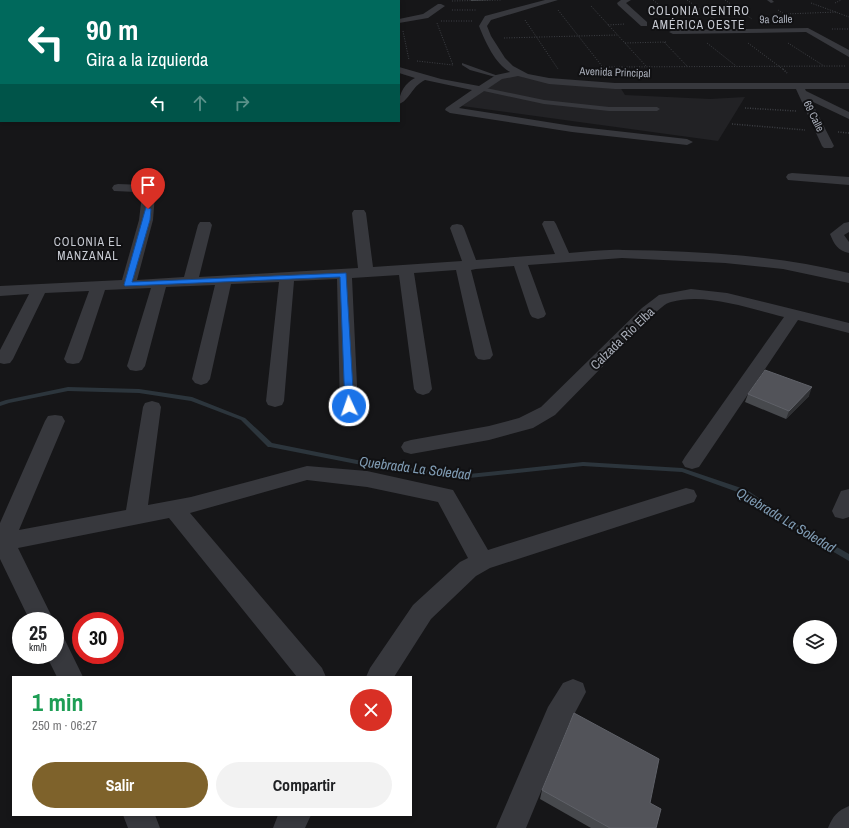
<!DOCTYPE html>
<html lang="es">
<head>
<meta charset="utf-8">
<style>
  :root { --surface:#fff; --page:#f2f2f2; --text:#202124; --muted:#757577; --accent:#7e622b }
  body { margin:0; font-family:"Archivo Narrow",sans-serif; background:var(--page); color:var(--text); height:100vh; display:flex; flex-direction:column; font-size:15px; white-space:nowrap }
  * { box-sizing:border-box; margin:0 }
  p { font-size:13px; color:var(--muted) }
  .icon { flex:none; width:22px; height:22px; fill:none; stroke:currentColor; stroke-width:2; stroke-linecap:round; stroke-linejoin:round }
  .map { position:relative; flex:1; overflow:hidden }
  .details { position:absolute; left:12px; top:676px; width:400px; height:140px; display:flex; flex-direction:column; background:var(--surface); border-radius:0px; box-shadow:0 2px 6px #0003 }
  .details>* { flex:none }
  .banner { position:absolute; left:0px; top:0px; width:400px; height:122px; box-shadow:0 2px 6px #0003; background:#00695c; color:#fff; overflow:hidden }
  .tools { position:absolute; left:793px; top:620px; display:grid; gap:8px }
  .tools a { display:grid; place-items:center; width:44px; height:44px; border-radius:50%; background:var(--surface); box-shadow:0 2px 6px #0003; font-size:20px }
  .speed { position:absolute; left:12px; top:612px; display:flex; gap:8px; font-size:20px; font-weight:700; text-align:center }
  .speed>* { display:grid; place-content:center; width:52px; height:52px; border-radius:50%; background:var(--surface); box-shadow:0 2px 6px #0003; line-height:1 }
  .speed small { font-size:10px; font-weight:400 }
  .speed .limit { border:6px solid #d22; background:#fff; color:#111 }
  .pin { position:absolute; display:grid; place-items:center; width:34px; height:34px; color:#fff; margin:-41px -17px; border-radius:50% 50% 50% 0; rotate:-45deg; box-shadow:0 0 4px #0007 }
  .pin .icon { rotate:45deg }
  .me { position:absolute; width:44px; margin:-22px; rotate:357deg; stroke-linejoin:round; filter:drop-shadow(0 0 3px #0008) }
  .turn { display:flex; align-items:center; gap:14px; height:84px; padding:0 20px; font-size:18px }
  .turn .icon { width:52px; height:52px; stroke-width:2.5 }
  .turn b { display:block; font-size:28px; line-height:34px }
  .lanes { display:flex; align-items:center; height:38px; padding:0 20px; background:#0003; justify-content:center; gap:20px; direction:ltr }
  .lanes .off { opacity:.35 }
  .round { display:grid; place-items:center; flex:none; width:42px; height:42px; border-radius:21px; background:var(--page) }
  .headline { display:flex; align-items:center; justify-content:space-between; height:68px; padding:0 20px }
  h1 { font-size:24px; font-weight:800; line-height:30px; color:#1e9e55 }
  .cta { display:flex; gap:8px; margin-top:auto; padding:8px 20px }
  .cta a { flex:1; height:46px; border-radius:24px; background:var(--accent); color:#fff; font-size:16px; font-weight:800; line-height:46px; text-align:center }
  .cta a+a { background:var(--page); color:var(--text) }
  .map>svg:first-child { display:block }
  .built { fill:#222225 }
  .green { fill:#1e261f }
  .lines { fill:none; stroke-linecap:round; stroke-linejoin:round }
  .stream { fill:#2c353c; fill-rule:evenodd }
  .path-far1 { stroke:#3d3f44; stroke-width:1; stroke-dasharray:1 1.5; stroke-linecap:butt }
  .path { stroke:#3d3f44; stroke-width:1.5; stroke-dasharray:1 1.5; stroke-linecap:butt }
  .lane { fill:#37383d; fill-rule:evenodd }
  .street { fill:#37383d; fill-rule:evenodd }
  .secondary { fill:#45474d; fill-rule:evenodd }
  .highway { fill:#63666e; fill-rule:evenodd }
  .wall { fill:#47494d }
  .shaded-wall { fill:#2f3033 }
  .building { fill:#525359; stroke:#5f6168 }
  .route { fill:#1a73e8; stroke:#114b97 }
  .labels { text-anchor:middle; stroke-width:4; stroke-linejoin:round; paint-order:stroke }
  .far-street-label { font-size:11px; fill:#a8adb8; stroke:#111113 }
  .far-neighbourhood-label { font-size:12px; letter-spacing:1px; fill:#c9ccd4; stroke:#111113 }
  .street-label { font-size:13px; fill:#a8adb8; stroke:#111113 }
  .water-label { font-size:14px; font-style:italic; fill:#7f9bb3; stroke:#111113 }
</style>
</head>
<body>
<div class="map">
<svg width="849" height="828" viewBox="0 0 849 828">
  <rect width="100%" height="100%" fill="#161618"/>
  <!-- built -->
  <path class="built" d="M517 74 523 77 547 82 620 87 625 95 710 99 745 97 718 141 462 106 501 78Z"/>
  <!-- green -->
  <path class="green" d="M0 0H183L185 1H1V22Z"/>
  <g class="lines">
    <!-- stream -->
    <path class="stream" d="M68 387 139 389 192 397 245 418 272 443 382 465 469 474 583 462 682 468 747 490 795 523 849 554V561L791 527 743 494 682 472 583 466 469 478 382 469 270 447H268L241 420 191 401 139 393 68 391 9 403 0 406V402L6 400Z"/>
    <!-- path-far1 -->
    <path class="path-far1" d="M653 0 678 20
      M687 0 714 19
      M725 0 752 19
      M452 1 501 0
      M811 3 849 17
      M835 3 841 0
      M591 6 646 66
      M452 10H477
      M558 10 605 70
      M778 10 790 18
      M785 14 837 12
      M525 20 558 69
      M441 21H472
      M608 25 625 24
      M832 29H849
      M403 31 409 60
      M504 38 617 35
      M664 42 688 67
      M625 43 666 42
      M707 43 736 66
      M748 43 784 70
      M788 43 824 66
      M417 61 453 65 437 23
      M604 67 845 66"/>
    <!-- path -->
    <path class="path" d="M605 69 608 73
      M783 69 787 73
      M745 108 796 111
      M732 124 805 130
      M838 132 849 133"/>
    <!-- lane -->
    <path class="lane" d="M767 0H772L774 2 771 3Z
      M462 63 501 77 499 78 470 70 462 65Z
      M481 87 544 100 609 107H657L660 109 657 111H609L544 104 479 90V88Z"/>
    <!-- street -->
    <path class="street" d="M545 0H558L491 20 487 26 491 36 505 58 513 66 528 74 549 78 615 83H849V89H805L806 91 849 112V119L811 101 834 146 832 148H824L822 146 796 89H615L549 84 518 76 502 79 459 108 572 126 687 139 693 142 687 145 572 132 450 113 445 110 446 108 472 90 425 80C412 86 409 101 399 104 399 93 405 83 415 78L399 73V67L441 79 479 86 496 75 510 72C495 64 485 41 479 26L485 16Z
      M621 0H631L626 3 647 22V26H641L618 5 617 3Z
      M438 4H441L445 6 428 18 399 23V19L423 14Z
      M808 28 849 50V57L806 32 673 34 669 32 673 30Z
      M0 47H1V53H0Z
      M0 82H1L0 89Z
      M792 173 849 177V185L788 180 786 177 788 174Z
      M118 184 144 185 155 194 153 220 137 280 184 277 198 225 200 222H210L212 225 199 277 358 268 352 213 354 210H364L366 213 373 267 462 261 450 228 452 225 457 224 462 225 464 228 476 260 555 254 542 224 544 221H554L556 224 569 253C587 252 605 249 623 250 698 251 776 255 849 273V283L783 269 725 263 622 258 528 265 546 314 544 317 538 319 532 317 530 314 514 266 476 269 471 270 493 355 490 359 484 360 478 359 475 355 456 270 414 273 432 389 429 393 423 395 417 393 414 389 399 275 352 278 358 407 356 411 349 413 342 411 340 407 337 279 294 281 284 401 282 405 275 407 268 405 266 401 279 282 231 284 210 379 207 383 201 385 195 383 192 379 215 285 166 287 145 366 142 370 136 371 130 370 127 366 151 288 105 290 82 359 79 363 73 364 67 363 64 359 89 291 45 293 13 359 10 363 4 364 0 363V350L29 294 0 296V286L122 280 139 220 142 195 137 192 114 191 112 188 114 185Z
      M849 222V232L844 235 849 242V253C838 251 834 244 830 234L844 223Z
      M691 289 727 293 849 323V333L798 320 699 467 692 469 685 467 682 462 685 457 784 317C751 309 705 292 671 302 665 303 659 310 654 314L555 415 533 428 489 440 411 454 404 452 401 447 404 442 411 440 489 426 519 418 541 407 642 308 659 295Z
      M152 401 159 403 161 407 148 505 191 497 307 466 367 471 453 490 488 550 686 488 694 490 697 496 694 502 490 568 476 576 431 619 394 677H366L370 668 413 605 460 562 468 558 438 502 367 487 307 480 190 513 322 668 326 677H297L169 518 18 548 54 621H30L0 559V523L45 421 48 416 55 415 62 416 65 421 19 530 126 510 143 407 145 403Z
      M849 489V517L843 519 835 517 832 511 841 491Z
      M55 635 64 638 83 677H57L46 655H55Z
      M573 679 583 683 586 692 569 724 526 828H496L548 707 563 683Z
      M849 806V828H828C833 816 837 811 849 806Z
      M123 815H155L160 828H128Z
      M278 815H311L305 828H273Z"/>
    <!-- secondary -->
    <path class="secondary" d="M187 0H197V1H188Z
      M0 21H1V27H0Z"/>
    <!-- highway -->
    <path class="highway" d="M227 0H236V1H228Z
      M244 0H252V1H244Z
      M0 107H1V115H0Z"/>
  </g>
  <!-- wall -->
  <path class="wall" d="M471 0H493L471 1Z
    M748 394 809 396 786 419 745 402Z
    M542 790 650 803 656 828H591L540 799Z"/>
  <!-- shaded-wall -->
  <path class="shaded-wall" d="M812 387 809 396 786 419 789 411Z"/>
  <!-- building -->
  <path class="building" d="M0 32H1V48L0 43Z
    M1 50V65H0V51Z
    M1 67V78H0V72Z
    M765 370 812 387 789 411 748 394Z
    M574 713 659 759 650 803 661 809 656 828H610L542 790Z"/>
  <!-- route -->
  <path class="route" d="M146 207 151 209 150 220 132 282 346 273 354 406 353 409H346L345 406 340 277 125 286 124 285Z"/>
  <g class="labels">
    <!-- far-street labels -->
    <g class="far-street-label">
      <text transform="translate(776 19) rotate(-1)" y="4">9a Calle</text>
      <text transform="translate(615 72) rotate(2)" y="4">Avenida Principal</text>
      <text transform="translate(814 116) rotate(64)" y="4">69 Calle</text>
    </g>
    <!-- far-neighbourhood labels -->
    <g class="far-neighbourhood-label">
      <text x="699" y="15">COLONIA CENTRO<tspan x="699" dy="14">AMÉRICA OESTE</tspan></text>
      <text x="88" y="246">COLONIA EL<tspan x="88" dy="14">MANZANAL</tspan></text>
    </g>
    <!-- street labels -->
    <g class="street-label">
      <text transform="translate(622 338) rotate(-44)" y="5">Calzada Río Elba</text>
    </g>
    <!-- water labels -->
    <g class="water-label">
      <text transform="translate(415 468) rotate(7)" y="5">Quebrada La Soledad</text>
      <text transform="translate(786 520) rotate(31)" y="5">Quebrada La Soledad</text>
    </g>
  </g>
</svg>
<div class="tools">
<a><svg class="icon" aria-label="layers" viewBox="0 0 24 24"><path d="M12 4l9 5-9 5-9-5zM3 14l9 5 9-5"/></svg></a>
</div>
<div class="speed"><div>25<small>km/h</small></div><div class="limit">30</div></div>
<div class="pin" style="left:148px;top:209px;background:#d93025"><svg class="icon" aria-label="arrive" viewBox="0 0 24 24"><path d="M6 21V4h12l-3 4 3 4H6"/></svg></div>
<svg class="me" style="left:349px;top:406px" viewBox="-20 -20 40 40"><circle r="17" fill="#1a73e8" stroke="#fff" stroke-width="3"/><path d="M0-11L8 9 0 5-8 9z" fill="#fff"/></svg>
<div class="banner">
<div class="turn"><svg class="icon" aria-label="left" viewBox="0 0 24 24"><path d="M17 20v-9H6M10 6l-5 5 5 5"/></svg><div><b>90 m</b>Gira a la izquierda</div></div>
<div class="lanes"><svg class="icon" aria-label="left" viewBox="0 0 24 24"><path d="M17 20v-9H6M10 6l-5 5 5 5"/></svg><svg class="icon off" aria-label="ahead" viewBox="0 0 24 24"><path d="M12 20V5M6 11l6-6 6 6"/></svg><svg class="icon off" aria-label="right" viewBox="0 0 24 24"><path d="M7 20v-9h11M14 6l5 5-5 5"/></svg></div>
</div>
<section class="details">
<div class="headline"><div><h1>1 min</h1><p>250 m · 06:27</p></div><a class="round" style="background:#d93025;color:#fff"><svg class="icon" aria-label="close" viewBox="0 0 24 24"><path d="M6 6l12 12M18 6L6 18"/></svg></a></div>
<div class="cta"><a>Salir</a><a>Compartir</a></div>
</section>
</div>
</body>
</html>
